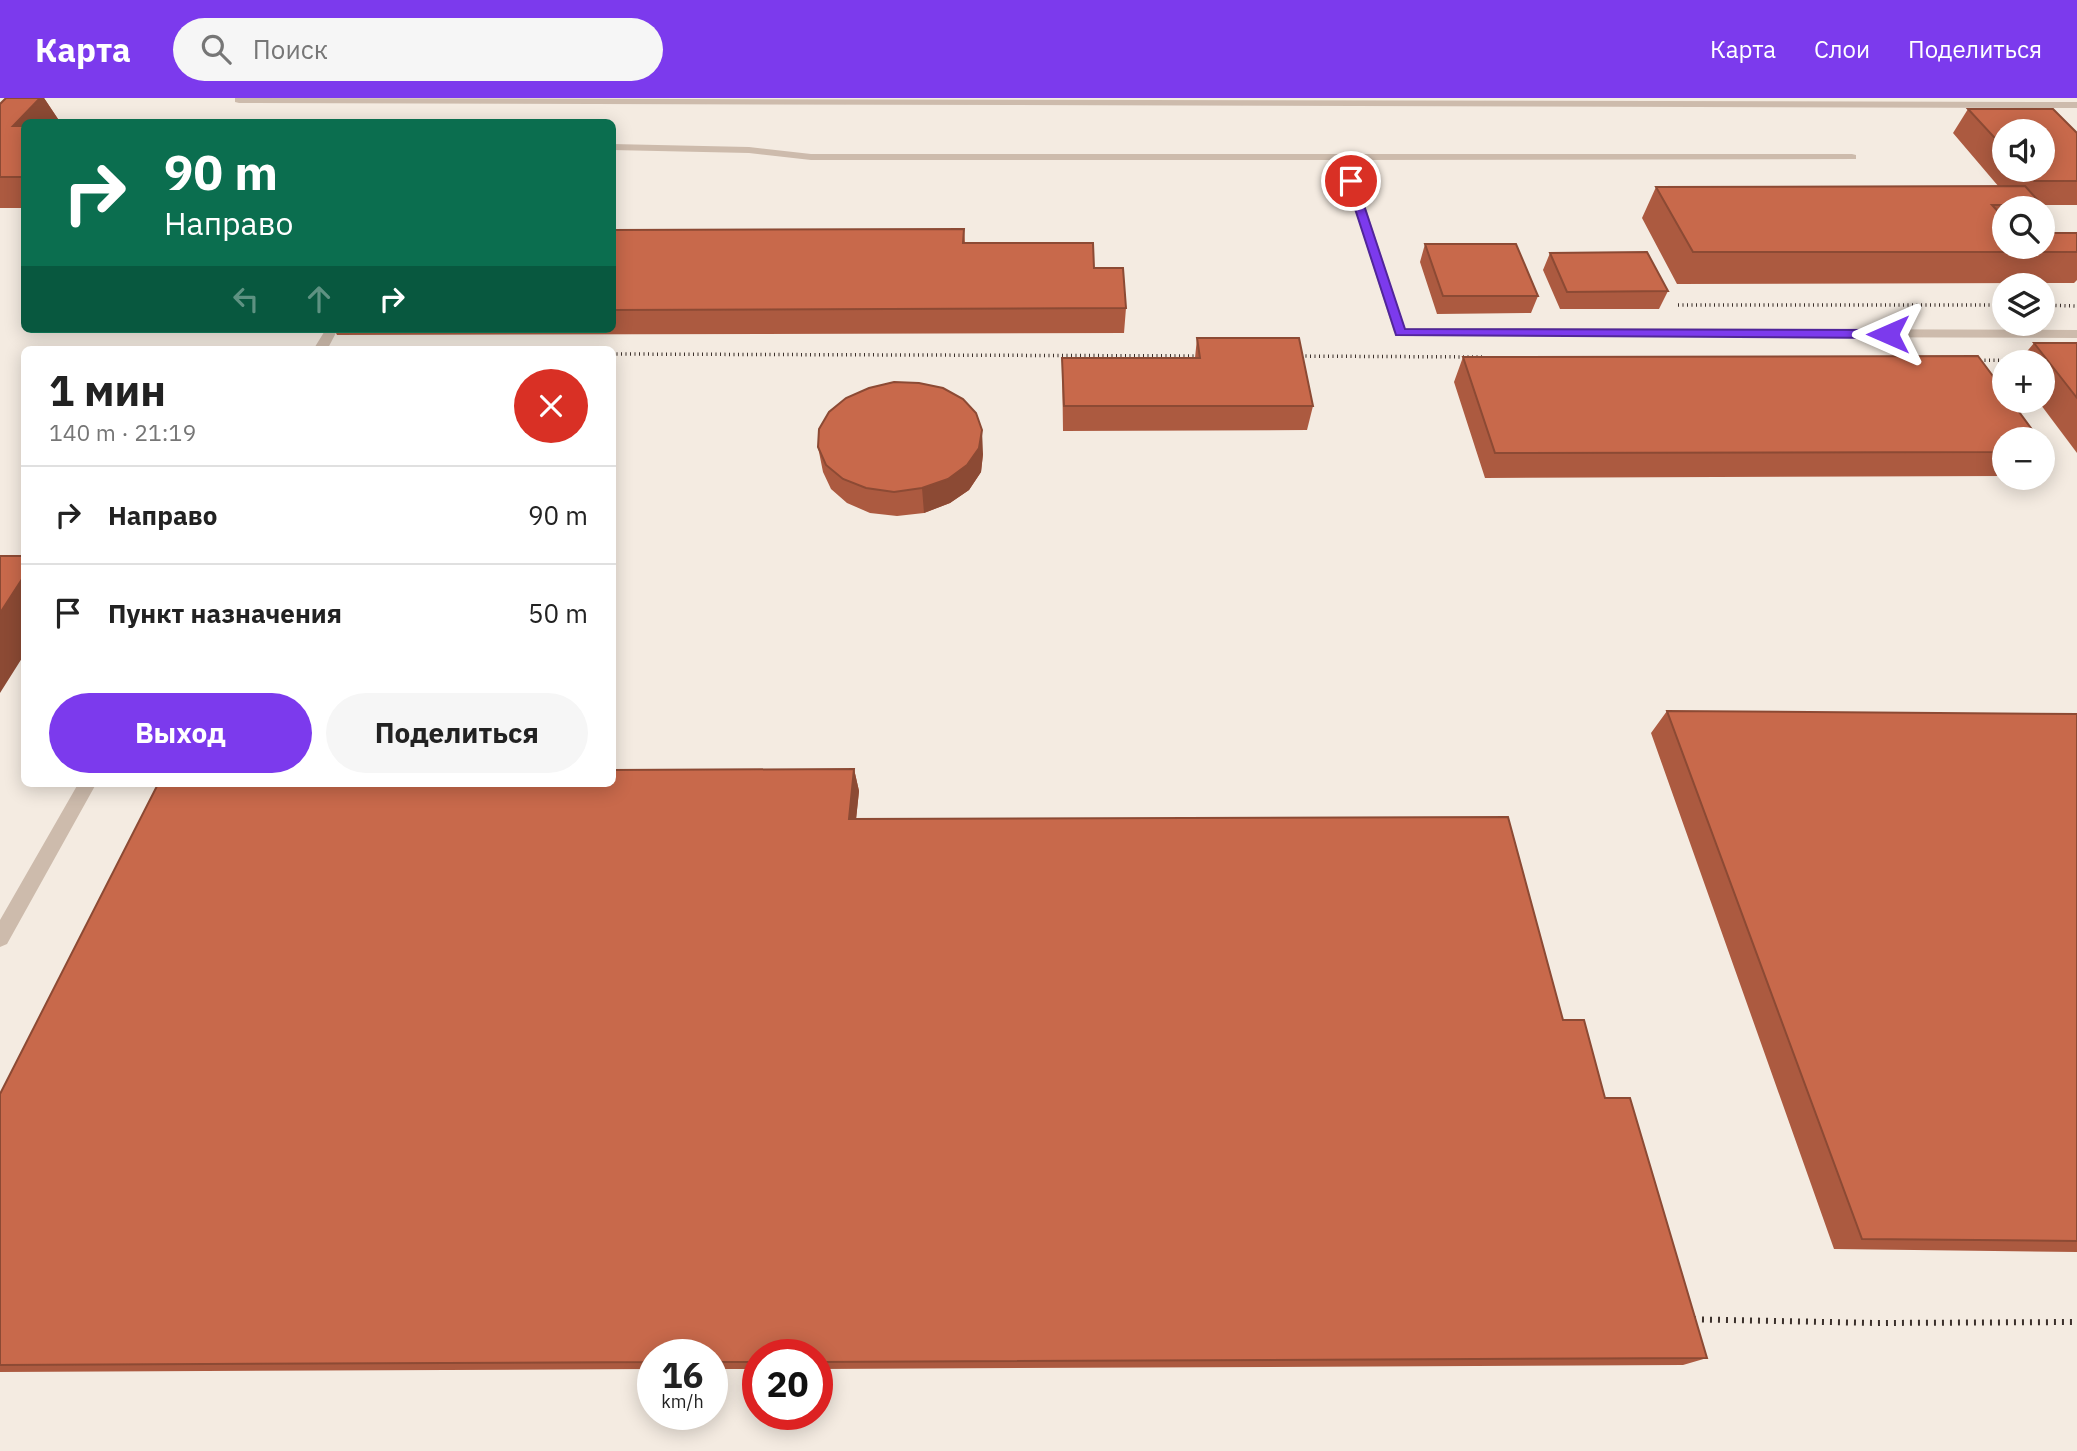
<!DOCTYPE html>
<html lang="ru">
<head>
<meta charset="utf-8">
<style>
  :root { --surface:#fff; --page:#f6f6f6; --text:#222; --muted:#767676; --line:#e0e0e0; --accent:#7c3aed }
  body { margin:0; font-family:"IBM Plex Sans",sans-serif; background:var(--page); color:var(--text); height:100vh; display:flex; flex-direction:column; font-size:26px; white-space:nowrap }
  * { box-sizing:border-box; margin:0 }
  p { font-size:23px; color:var(--muted) }
  .icon { flex:none; width:38px; height:38px; fill:none; stroke:currentColor; stroke-width:2; stroke-linecap:round; stroke-linejoin:round }
  .map { position:relative; flex:1; overflow:hidden }
  .panel { position:absolute; left:21px; top:248px; width:595px; height:441px; display:flex; flex-direction:column; background:var(--surface); border-radius:10px; box-shadow:0 4px 18px #0003 }
  .panel>* { flex:none }
  .hud { position:absolute; left:21px; top:21px; width:595px; height:214px; border-radius:10px; box-shadow:0 4px 18px #0003; background:#0b6e4f; color:#fff; overflow:hidden }
  .controls { position:absolute; left:1992px; top:21px; display:grid; gap:14px }
  .controls a { display:grid; place-items:center; width:63px; height:63px; border-radius:50%; background:var(--surface); box-shadow:0 4px 18px #0003; font-size:35px }
  .speed { position:absolute; left:637px; top:1241px; display:flex; gap:14px; font-size:35px; font-weight:700; text-align:center }
  .speed>* { display:grid; place-content:center; width:91px; height:91px; border-radius:50%; background:var(--surface); box-shadow:0 4px 18px #0003; line-height:1 }
  .speed small { font-size:18px; font-weight:400 }
  .speed .limit { border:10px solid #d22; background:#fff; color:#111 }
  .pin { position:absolute; display:grid; place-items:center; width:60px; height:60px; color:#fff; margin:-30px; border:4px solid #fff; border-radius:50%; box-shadow:0 2px 7px #0007 }
  .me { position:absolute; width:77px; margin:-38px; rotate:270deg; stroke-linejoin:round; filter:drop-shadow(0 0 5px #0008) }
  .turn { display:flex; align-items:center; gap:24px; height:147px; padding:0 28px; font-size:32px }
  .turn .icon { width:91px; height:91px; stroke-width:2.5 }
  .turn b { display:block; font-size:49px; line-height:60px }
  .lanes { display:flex; align-items:center; height:66px; padding:0 28px; background:#0003; justify-content:center; gap:35px; direction:ltr }
  .lanes .off { opacity:.35 }
  .round { display:grid; place-items:center; flex:none; width:74px; height:74px; border-radius:37px; background:var(--page) }
  .overview { display:flex; align-items:center; justify-content:space-between; height:119px; padding:0 28px }
  h1 { font-size:42px; font-weight:700; line-height:52px }
  .button { display:flex; gap:14px; margin-top:auto; padding:14px 28px }
  .button a { flex:1; height:80px; border-radius:42px; background:var(--accent); color:#fff; font-size:28px; font-weight:700; line-height:80px; text-align:center }
  .button a+a { background:var(--page); color:var(--text) }
  ul { padding:0; list-style:none }
  li { display:flex; align-items:center; gap:21px; height:98px; padding:0 28px; border-top:2px solid var(--line) }
  li div { flex:1 }
  li b { display:block; font-size:26px }
  li em { font-style:normal }
  header { display:flex; align-items:center; gap:42px; box-sizing:border-box; height:98px; padding:0 35px; background:var(--accent); color:#fff }
  header strong { font-size:33px }
  nav { display:flex; gap:38px; margin-inline-start:auto; font-size:24px }
  .search { width:490px; height:63px; background:var(--page); display:flex; align-items:center; gap:18px; box-sizing:border-box; padding:0 24px; border-radius:38px; color:var(--muted); font-size:26px }
  .map>svg:first-child { display:block }
  .lines { fill:none; stroke-linecap:round; stroke-linejoin:round }
  .minor { fill:#cdbbac; fill-rule:evenodd }
  .rail-far1 { stroke:#3b302b; stroke-width:3.5; stroke-dasharray:1 3.5; stroke-linecap:butt }
  .rail { stroke:#3b302b; stroke-width:6; stroke-dasharray:2 6; stroke-linecap:butt }
  .wall { fill:#ac5a40; fill-rule:evenodd }
  .shaded-wall { fill:#8c4a34 }
  .building { fill:#c8694b; stroke:#8c4a34; stroke-width:2 }
  .route { fill:#7c3aed; stroke:#51269a; stroke-width:2 }
</style>
</head>
<body>
<header>
<strong>Карта</strong>
<div class="search"><svg class="icon" aria-label="search" viewBox="0 0 24 24"><circle cx="10" cy="10" r="6"/><path d="M15 15l6 6"/></svg>Поиск</div>
<nav><a>Карта</a><a>Слои</a><a>Поделиться</a></nav>
</header>
<div class="map">
<svg width="2077" height="1353" viewBox="0 0 2077 1353">
  <rect width="100%" height="100%" fill="#f4ebe1"/>
  <g class="lines">
    <!-- minor -->
    <path class="minor" d="M235 0 2077 4V10L239 5 235 4Z
      M612 46 749 49 811 56H1852L1856 57V61L1350 62 1405 230 2077 232V240L1400 238 1394 234 1339 62H811L749 55 612 52Z
      M326 231H338L327 252H313Z
      M78 686H96L7 846 0 849V822Z"/>
    <!-- rail-far1 -->
    <path class="rail-far1" d="M1678 207H2004
      M2042 207 2077 208
      M612 256 1213 258
      M1283 258 1482 259
      M1962 262 2077 263"/>
    <!-- rail -->
    <path class="rail" d="M1678 1221 1877 1225 2077 1224"/>
  </g>
  <!-- wall -->
  <path class="wall" d="M6 0H44L60 24H24V110H0V6Z
    M1968 11 2077 35V107H2041L2039 110H2004V149L2077 135V182L2074 185 1677 186 1642 120 1656 89H1999L1953 35ZM2004 33 2042 72H2004Z
    M964 131 965 145 1094 170 1126 210 1124 235 337 237 334 231H612V132Z
    M1425 146 1538 198 1531 215 1437 216 1420 164Z
    M1550 155 1668 193 1659 211H1560L1543 172Z
    M1197 240 1313 308 1307 332 1063 333 1062 260H1195Z
    M2034 245H2077V355L2038 303H2042V264H2018Z
    M1463 259 2004 341V378L1485 380 1454 284Z
    M2042 346 2048 354 2042 360Z
    M818 349 983 356 981 374 969 392 950 405 924 415 897 418 870 415 847 405 831 391 823 374Z
    M1667 613 2077 616V1154L1834 1151 1651 635Z
    M854 671 859 693 856 721 1563 922 1605 1000 1707 1260 1683 1267 817 1271V1256H758V1271H712V1256H653V1271L0 1274V996Z"/>
  <!-- shaded-wall -->
  <path class="shaded-wall" d="M40 0H44L60 24H24V45L13 28Z
    M982 332 983 356 981 374 969 392 950 405 924 415 922 390Z
    M24 478V557L0 595V515Z
    M854 671 859 693 854 741 849 721Z"/>
  <!-- building -->
  <path class="building" d="M6 0H40L13 28H24V79H0V6Z
    M1968 11H2053L2077 35V83H2034L2024 72H2042V33H2004V50Z
    M2025 88 2042 107H1992L2004 120V149H2042V135H2077V154H1693L1656 89Z
    M964 131 963 145H1093L1094 170H1123L1126 210 612 212V132Z
    M1425 146H1516L1538 198H1443Z
    M1647 154 1668 193 1567 194 1550 155Z
    M1197 240H1299L1313 308H1064L1062 260H1200Z
    M2034 245H2077V300Z
    M1978 258 2004 293V303H2011L2039 341H2004V354L1495 355 1463 259Z
    M894 284 919 285 943 290 963 301 976 315 982 332 979 350 967 367 948 381 922 390 894 394 866 390 843 381 826 367 818 349 819 331 829 314 846 300 869 290Z
    M2042 346 2048 354H2042Z
    M0 458H24V478L0 515Z
    M1667 613 2077 616V1143L1862 1141Z
    M854 671 849 721 1508 719 1563 922H1584L1605 1000H1630L1707 1260 817 1264V1256H758V1264H712V1256H653V1264L0 1267V996L158 686H612V672Z"/>
  <!-- route -->
  <path class="route" d="M1347 81 1356 83 1405 231 1888 232 1893 236 1888 240 1396 237 1346 83Z"/>
</svg>
<div class="controls">
<a><svg class="icon" aria-label="sound" viewBox="0 0 24 24"><path d="M4 9h4l5-4v14l-5-4H4zM17 9q2 3 0 6"/></svg></a>
<a><svg class="icon" aria-label="search" viewBox="0 0 24 24"><circle cx="10" cy="10" r="6"/><path d="M15 15l6 6"/></svg></a>
<a><svg class="icon" aria-label="layers" viewBox="0 0 24 24"><path d="M12 4l9 5-9 5-9-5zM3 14l9 5 9-5"/></svg></a>
<a>+</a>
<a>−</a>
</div>
<div class="speed"><div>16<small>km/h</small></div><div class="limit">20</div></div>
<div class="pin" style="left:1351px;top:83px;background:#d93025"><svg class="icon" aria-label="arrive" viewBox="0 0 24 24"><path d="M6 21V4h12l-3 4 3 4H6"/></svg></div>
<svg class="me" style="left:1888px;top:236px" viewBox="-20 -20 40 40"><path d="M0-17L14 15 0 8-14 15z" fill="#7c3aed" stroke="#fff" stroke-width="4"/></svg>
<div class="hud">
<div class="turn"><svg class="icon" aria-label="right" viewBox="0 0 24 24"><path d="M7 20v-9h11M14 6l5 5-5 5"/></svg><div><b>90 m</b>Направо</div></div>
<div class="lanes"><svg class="icon off" aria-label="left" viewBox="0 0 24 24"><path d="M17 20v-9H6M10 6l-5 5 5 5"/></svg><svg class="icon off" aria-label="ahead" viewBox="0 0 24 24"><path d="M12 20V5M6 11l6-6 6 6"/></svg><svg class="icon" aria-label="right" viewBox="0 0 24 24"><path d="M7 20v-9h11M14 6l5 5-5 5"/></svg></div>
</div>
<section class="panel">
<div class="overview"><div><h1>1 мин</h1><p>140 m · 21:19</p></div><a class="round" style="background:#d93025;color:#fff"><svg class="icon" aria-label="close" viewBox="0 0 24 24"><path d="M6 6l12 12M18 6L6 18"/></svg></a></div>
<ul>
<li><svg class="icon" aria-label="right" viewBox="0 0 24 24"><path d="M7 20v-9h11M14 6l5 5-5 5"/></svg><div><b>Направо</b></div><em>90 m</em></li>
<li><svg class="icon" aria-label="arrive" viewBox="0 0 24 24"><path d="M6 21V4h12l-3 4 3 4H6"/></svg><div><b>Пункт назначения</b></div><em>50 m</em></li>
</ul>
<div class="button"><a>Выход</a><a>Поделиться</a></div>
</section>
</div>
</body>
</html>
